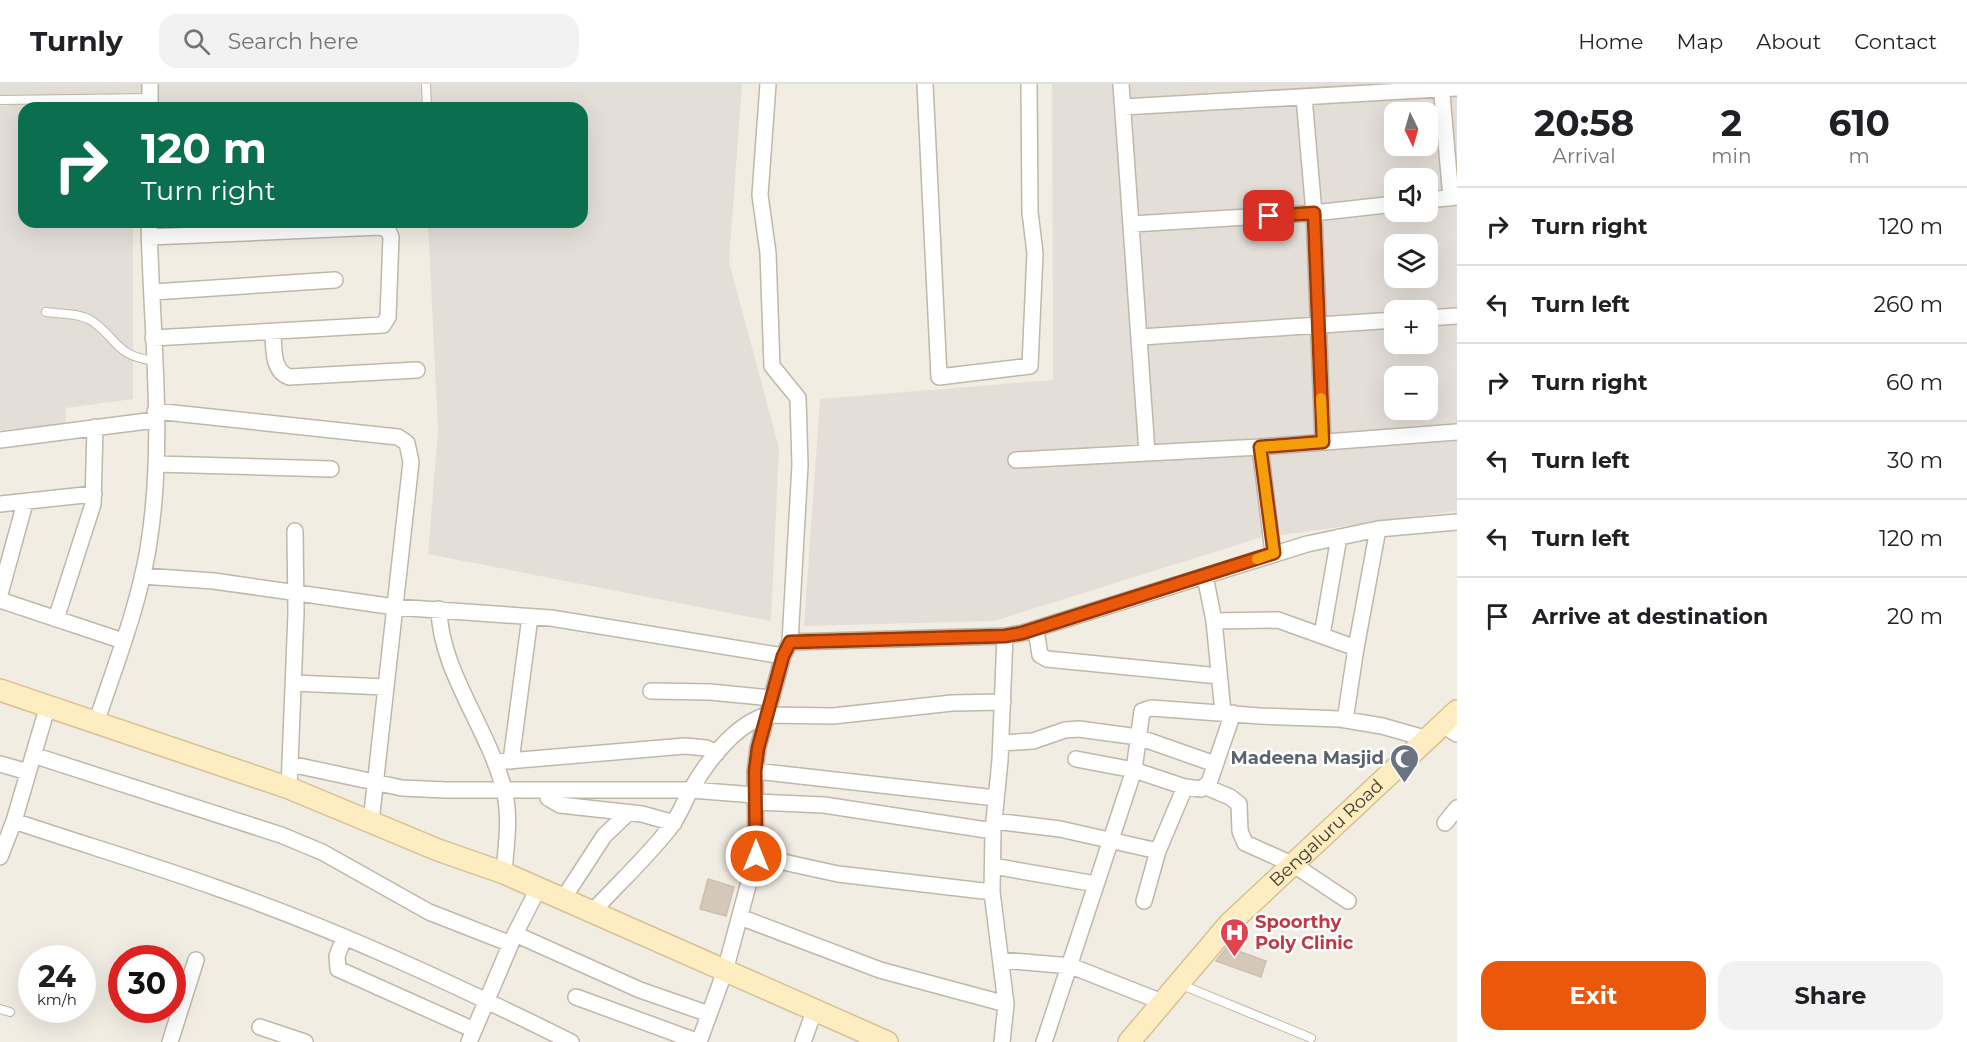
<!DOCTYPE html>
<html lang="en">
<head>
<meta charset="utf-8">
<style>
  :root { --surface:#fff; --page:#f2f2f2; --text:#202124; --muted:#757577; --line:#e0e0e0; --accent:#ea580c }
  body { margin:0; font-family:Montserrat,sans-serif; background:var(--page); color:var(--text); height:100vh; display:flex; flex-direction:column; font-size:22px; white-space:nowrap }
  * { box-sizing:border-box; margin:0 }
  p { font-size:20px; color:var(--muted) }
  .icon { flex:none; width:33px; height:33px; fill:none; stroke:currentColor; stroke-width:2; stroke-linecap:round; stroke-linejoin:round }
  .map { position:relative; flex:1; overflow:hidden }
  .sheet { display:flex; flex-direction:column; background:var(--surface); width:510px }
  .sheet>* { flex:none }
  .hud { position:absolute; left:18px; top:18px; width:570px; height:126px; border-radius:18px; box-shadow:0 6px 24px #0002; background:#0b6e4f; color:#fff; overflow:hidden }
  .needle { width:39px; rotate:175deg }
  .fabs { position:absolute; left:1384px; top:18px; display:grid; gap:12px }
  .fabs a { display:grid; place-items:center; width:54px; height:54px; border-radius:12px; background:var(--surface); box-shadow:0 6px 24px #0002; font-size:30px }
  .speed { position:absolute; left:18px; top:861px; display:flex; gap:12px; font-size:30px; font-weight:700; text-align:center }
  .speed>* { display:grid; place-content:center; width:78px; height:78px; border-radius:50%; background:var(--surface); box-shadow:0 6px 24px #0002; line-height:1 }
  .speed small { font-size:15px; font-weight:400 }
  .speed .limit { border:9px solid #d22; background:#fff; color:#111 }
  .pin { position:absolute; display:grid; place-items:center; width:51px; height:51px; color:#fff; margin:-26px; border-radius:12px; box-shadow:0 3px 9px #0006 }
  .me { position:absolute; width:66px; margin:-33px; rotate:0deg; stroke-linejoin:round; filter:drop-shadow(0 0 4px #0008) }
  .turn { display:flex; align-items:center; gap:21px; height:126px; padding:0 24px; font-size:27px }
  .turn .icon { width:78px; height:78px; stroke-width:2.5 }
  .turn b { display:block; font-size:42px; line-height:51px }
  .eta { display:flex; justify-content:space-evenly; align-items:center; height:102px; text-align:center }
  .eta b { font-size:36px; font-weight:700; line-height:42px }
  .primary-button { display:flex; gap:12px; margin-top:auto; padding:12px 24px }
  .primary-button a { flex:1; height:69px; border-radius:18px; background:var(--accent); color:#fff; font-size:24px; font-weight:700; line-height:69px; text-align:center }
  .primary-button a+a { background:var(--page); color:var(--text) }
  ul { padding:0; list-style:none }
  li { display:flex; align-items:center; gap:18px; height:78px; padding:0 24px; border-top:2px solid var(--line) }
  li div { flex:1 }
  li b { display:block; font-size:22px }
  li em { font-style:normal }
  header { display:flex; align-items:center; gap:36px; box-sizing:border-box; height:84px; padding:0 30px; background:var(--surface); border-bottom:2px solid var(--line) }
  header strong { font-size:28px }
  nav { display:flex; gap:33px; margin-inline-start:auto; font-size:21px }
  .search { width:420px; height:54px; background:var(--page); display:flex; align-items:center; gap:15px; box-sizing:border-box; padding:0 21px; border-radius:18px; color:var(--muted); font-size:22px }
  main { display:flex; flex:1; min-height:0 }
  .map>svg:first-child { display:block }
  .industrial { fill:#e3ded8; fill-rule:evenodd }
  .building { fill:#d3c8b9; stroke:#cebfac; stroke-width:1.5 }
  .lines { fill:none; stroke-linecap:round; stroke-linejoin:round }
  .lane-casing { stroke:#c0b7a9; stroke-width:10 }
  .street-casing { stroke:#c0b7a9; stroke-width:18 }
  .secondary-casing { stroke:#d5c195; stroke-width:24 }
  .lane { stroke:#fff; stroke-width:8 }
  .street { stroke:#fff; stroke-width:15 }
  .secondary { stroke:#feedc0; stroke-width:21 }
  .route-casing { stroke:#983908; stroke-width:15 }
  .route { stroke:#ea580c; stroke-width:10 }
  .slow { stroke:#f59e0b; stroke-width:10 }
  .labels { text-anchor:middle; stroke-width:5; stroke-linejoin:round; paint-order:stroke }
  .worship-label { font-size:18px; font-weight:bold; fill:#5b616d; stroke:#fff; text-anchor:end }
  .street-label { font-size:18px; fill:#433c33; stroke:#fff }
  .health-label { font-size:18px; font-weight:bold; fill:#be3a42; stroke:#fff; text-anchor:start }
</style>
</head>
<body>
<header>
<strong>Turnly</strong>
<div class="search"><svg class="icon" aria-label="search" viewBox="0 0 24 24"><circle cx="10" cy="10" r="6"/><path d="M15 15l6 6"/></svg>Search here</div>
<nav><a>Home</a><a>Map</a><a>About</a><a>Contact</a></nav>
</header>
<main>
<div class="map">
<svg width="1457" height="958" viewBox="0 0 1457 958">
  <rect width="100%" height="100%" fill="#f2ede3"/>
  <!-- industrial -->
  <path class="industrial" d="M0 0H742L729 178 779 364 771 537 428 470 438 347 428 138H582V24H24V138H133V315L66 324 65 341 0 346Z
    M1052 0H1457V427L1259 454 994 537 804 542 820 315 1053 296ZM1395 28H1428V62H1395ZM1395 94H1428V128H1395ZM1395 160H1428V194H1395ZM1395 226H1428V260H1395ZM1395 292H1428V326H1395Z"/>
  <!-- building -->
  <path class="building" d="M708 795 734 803 726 832 700 825Z
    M1227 863 1266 877 1261 893 1216 877Z"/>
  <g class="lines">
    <defs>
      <path id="lane" d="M426 0 427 24
        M0 16 150 14
        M46 228C61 230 80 229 92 237 119 256 114 271 154 277
        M1182 901 1311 954
        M0 925 10 928"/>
      <path id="street" d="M768 0 760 111 768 169 772 282 798 314 800 381 790 558
        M925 0 939 293 1030 282 1035 169 1030 128 1029 0
        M1121 0 1147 368
        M1441 0 1451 114
        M1304 13 1314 129 1323 358
        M1123 23 1457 4
        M150 24V0
        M1428 116 1457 113
        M1132 140 1314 129 1395 120
        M150 153 380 143 388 146 391 153 388 233 383 241 153 254
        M153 208 335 196
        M1428 234 1457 232
        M273 249C274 264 272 287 289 293L417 286
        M1141 253 1395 236
        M155 327 398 353 407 359 411 378 371 738
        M0 356 155 336
        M1260 363 1273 469
        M1016 376 1260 363 1457 348
        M156 380 331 385
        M0 420 94 410
        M142 492 214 497 395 523 551 534 783 572
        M1205 492 1214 537 1223 628
        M0 510 25 419
        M0 516 123 557
        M439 525C440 587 489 645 504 706 511 733 506 761 504 789
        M56 535 93 420 95 343
        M1214 537 1278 536 1356 564
        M1036 546 1040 571 1047 575 1219 592
        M1322 551 1339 453
        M294 599 386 603
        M651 607 710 608 771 614
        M1345 636 1356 564 1378 445
        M96 639C115 582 138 524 148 465 166 357 151 246 149 138
        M1444 642 1457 650
        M1001 659 1033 657 1065 646 1079 645 1138 653 1215 680
        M33 671 281 751 322 768 429 828 511 860
        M1076 675 1134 686 1185 703 1201 705 1209 699 1233 629
        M511 677 530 533
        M496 678 685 662 706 664 717 669
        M0 680 28 688
        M290 680 402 704 446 706H691L755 711
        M755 687 996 714
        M1206 703 1230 713 1239 720 1240 747 1245 759 1294 781 1348 817
        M289 704 296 529 295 447
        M547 706 548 714 560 721 642 730 674 739
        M755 718 824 721 993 747
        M14 737C82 760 150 780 217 804 338 846 456 901 571 958
        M994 737 1060 745 1158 767
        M1445 739 1457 724
        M756 772 838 790 992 808
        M0 773 14 737 48 621
        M993 782 1096 800
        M563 815 604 752 628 729
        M1144 817 1158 767 1185 703
        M593 827C618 800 646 774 669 745 678 734 683 721 689 709 706 679 733 642 766 631L833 632 952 619 1003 618
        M740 833 880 886 1006 920
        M515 850 640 906 709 930
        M344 854 337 872 338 885 474 946
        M1001 876 1071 882 1162 918
        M576 913 699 958
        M260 943 305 958
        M170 958 196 876
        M469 958 515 850 538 805
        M699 958 725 887 756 772 755 687 758 664 783 572 790 558 1005 552 1022 549 1307 460 1378 445 1457 438
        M803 958 815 925
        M1002 958 1006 920 992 808 993 747 1000 676 1005 552
        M1044 958 1134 686 1142 627 1151 624 1260 632 1340 635 1382 642 1428 655"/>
      <g id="secondary">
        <path d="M0 606 289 704 438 766 504 789 887 958"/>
        <path id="s1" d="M1129 958 1229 840 1457 627"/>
      </g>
    </defs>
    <!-- lane casing -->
    <use href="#lane" class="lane-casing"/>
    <!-- street casing -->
    <use href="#street" class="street-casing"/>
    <!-- secondary casing -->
    <use href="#secondary" class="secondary-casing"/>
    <!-- lane -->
    <use href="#lane" class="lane"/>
    <!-- street -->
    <use href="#street" class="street"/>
    <!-- secondary -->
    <use href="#secondary" class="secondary"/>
  </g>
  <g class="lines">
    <defs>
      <path id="route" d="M756 772 755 687 758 664 783 572 790 558 1005 552 1022 549 1274 469 1260 363 1323 358 1314 129 1269 132"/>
    </defs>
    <!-- route casing -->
    <use href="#route" class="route-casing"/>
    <!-- route -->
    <use href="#route" class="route"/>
    <!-- slow -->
    <path class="slow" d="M1257 475 1274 469 1260 363 1323 358 1321 314"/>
  </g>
  <!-- icons -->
  <defs>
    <symbol id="mosque-pin" viewBox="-11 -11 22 30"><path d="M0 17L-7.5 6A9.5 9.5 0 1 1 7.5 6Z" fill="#6b7280" stroke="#fff"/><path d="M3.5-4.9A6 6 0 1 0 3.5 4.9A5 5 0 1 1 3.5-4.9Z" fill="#fff"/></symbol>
    <symbol id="hospital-pin" viewBox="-11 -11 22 30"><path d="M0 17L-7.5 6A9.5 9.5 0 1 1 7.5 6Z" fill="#e0444e" stroke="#fff"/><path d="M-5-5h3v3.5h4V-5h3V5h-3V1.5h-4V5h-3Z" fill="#fff"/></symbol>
  </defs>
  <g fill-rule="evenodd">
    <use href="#mosque-pin" x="1388" y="658" width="33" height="45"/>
    <use href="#hospital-pin" x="1218" y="832" width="33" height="45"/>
  </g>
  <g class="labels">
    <!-- worship labels -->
    <g class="worship-label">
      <text x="1384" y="680">Madeena Masjid</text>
    </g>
    <!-- street labels -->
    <g class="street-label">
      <text dy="6" stroke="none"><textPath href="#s1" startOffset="288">Bengaluru Road</textPath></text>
    </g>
    <!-- health labels -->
    <g class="health-label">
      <text x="1255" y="844">Spoorthy<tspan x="1255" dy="21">Poly Clinic</tspan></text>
    </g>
  </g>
</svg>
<div class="fabs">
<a><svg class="needle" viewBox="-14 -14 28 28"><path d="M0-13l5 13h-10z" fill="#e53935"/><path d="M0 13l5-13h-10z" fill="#757577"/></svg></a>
<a><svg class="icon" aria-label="sound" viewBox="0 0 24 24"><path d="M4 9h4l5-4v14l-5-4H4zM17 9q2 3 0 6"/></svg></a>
<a><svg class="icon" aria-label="layers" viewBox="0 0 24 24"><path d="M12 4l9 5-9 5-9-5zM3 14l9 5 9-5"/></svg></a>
<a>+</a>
<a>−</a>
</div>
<div class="speed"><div>24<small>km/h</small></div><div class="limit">30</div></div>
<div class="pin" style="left:1269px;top:132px;background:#d93025"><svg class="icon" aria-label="arrive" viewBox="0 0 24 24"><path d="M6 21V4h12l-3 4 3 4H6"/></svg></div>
<svg class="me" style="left:756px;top:772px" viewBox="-20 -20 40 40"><circle r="17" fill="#ea580c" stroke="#fff" stroke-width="3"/><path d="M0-11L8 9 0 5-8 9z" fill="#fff"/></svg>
<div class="hud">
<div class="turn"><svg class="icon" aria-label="right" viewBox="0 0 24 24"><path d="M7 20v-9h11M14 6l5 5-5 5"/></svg><div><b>120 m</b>Turn right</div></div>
</div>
</div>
<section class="sheet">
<div class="eta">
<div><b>20:58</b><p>Arrival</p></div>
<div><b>2</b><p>min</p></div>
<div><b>610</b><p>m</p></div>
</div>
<ul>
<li><svg class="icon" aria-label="right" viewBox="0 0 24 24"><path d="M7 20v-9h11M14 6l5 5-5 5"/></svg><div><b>Turn right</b></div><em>120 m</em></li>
<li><svg class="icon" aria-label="left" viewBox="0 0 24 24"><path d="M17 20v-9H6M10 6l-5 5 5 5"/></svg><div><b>Turn left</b></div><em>260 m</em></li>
<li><svg class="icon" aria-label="right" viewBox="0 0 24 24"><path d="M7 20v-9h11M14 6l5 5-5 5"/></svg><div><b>Turn right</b></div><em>60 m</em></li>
<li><svg class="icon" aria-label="left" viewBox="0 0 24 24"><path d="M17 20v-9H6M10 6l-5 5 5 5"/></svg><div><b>Turn left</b></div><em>30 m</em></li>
<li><svg class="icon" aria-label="left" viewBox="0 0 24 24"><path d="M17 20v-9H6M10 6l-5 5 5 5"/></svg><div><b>Turn left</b></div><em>120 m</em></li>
<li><svg class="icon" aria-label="arrive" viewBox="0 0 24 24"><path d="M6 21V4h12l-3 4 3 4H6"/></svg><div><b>Arrive at destination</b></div><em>20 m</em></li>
</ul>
<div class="primary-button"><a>Exit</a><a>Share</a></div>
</section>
</main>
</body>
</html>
